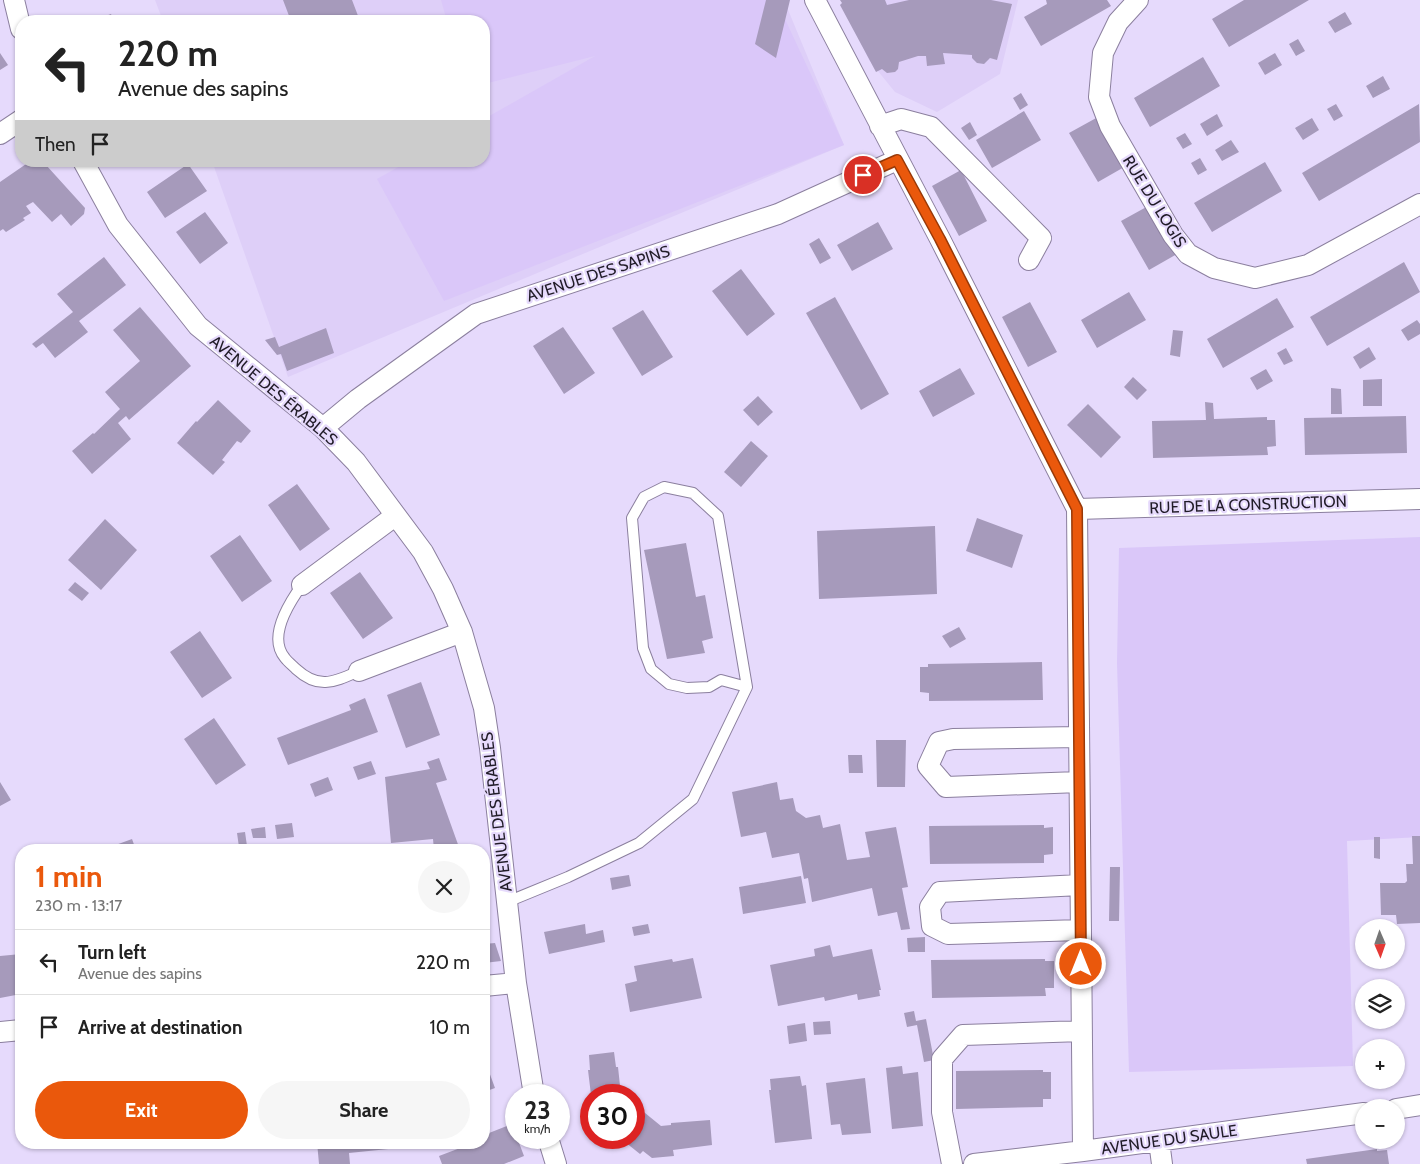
<!DOCTYPE html>
<html lang="en">
<head>
<meta charset="utf-8">
<style>
  :root { --surface:#fff; --page:#f6f6f6; --text:#222; --muted:#767676; --line:#e0e0e0; --accent:#ea580c }
  body { margin:0; font-family:Cabin,sans-serif; background:var(--page); color:var(--text); height:100vh; display:flex; flex-direction:column; font-size:19px; white-space:nowrap }
  * { box-sizing:border-box; margin:0 }
  p { font-size:16px; color:var(--muted) }
  .icon { flex:none; width:28px; height:28px; fill:none; stroke:currentColor; stroke-width:2; stroke-linecap:round; stroke-linejoin:round }
  .map { position:relative; flex:1; overflow:hidden }
  .details { position:absolute; left:15px; top:844px; width:475px; height:305px; display:flex; flex-direction:column; background:var(--surface); border-radius:20px; box-shadow:0 1px 4px #0004 }
  .details>* { flex:none }
  .hud { position:absolute; left:15px; top:15px; width:475px; height:152px; border-radius:20px; box-shadow:0 1px 4px #0004; background:#fff; color:var(--text); overflow:hidden }
  .needle { width:32px; rotate:178deg }
  .buttons { position:absolute; left:1355px; top:919px; display:grid; gap:10px }
  .buttons a { display:grid; place-items:center; width:50px; height:50px; border-radius:50%; background:var(--surface); box-shadow:0 1px 4px #0004; font-size:25px }
  .speed { position:absolute; left:505px; top:1084px; display:flex; gap:10px; font-size:25px; font-weight:700; text-align:center }
  .speed>* { display:grid; place-content:center; width:65px; height:65px; border-radius:50%; background:var(--surface); box-shadow:0 1px 4px #0004; line-height:1 }
  .speed small { font-size:12px; font-weight:400 }
  .speed .limit { border:8px solid #d22; background:#fff; color:#111 }
  .pin { position:absolute; display:grid; place-items:center; width:42px; height:42px; color:#fff; margin:-21px; border:2px solid #fff; border-radius:50%; box-shadow:0 1px 5px #0007 }
  .me { position:absolute; width:55px; margin:-28px; rotate:0deg; stroke-linejoin:round; filter:drop-shadow(0 0 4px #0008) }
  .turn { display:flex; align-items:center; gap:18px; height:105px; padding:0 20px; font-size:22px }
  .turn .icon { width:65px; height:65px; stroke-width:2.5 }
  .turn b { display:block; font-size:35px; line-height:42px }
  .then { display:flex; align-items:center; height:48px; padding:0 20px; background:#0003; gap:10px; font-size:19px }
  .round { display:grid; place-items:center; flex:none; width:52px; height:52px; border-radius:26px; background:var(--page) }
  .head { display:flex; align-items:center; justify-content:space-between; height:85px; padding:0 20px }
  h1 { font-size:30px; font-weight:800; line-height:38px; color:var(--accent) }
  .button { display:flex; gap:10px; margin-top:auto; padding:10px 20px }
  .button a { flex:1; height:58px; border-radius:30px; background:var(--accent); color:#fff; font-size:20px; font-weight:800; line-height:58px; text-align:center }
  .button a+a { background:var(--page); color:var(--text) }
  ul { padding:0; list-style:none }
  li { display:flex; align-items:center; gap:15px; height:65px; padding:0 20px; border-top:1px solid var(--line) }
  li div { flex:1 }
  li b { display:block; font-size:19px }
  li em { font-style:normal }
  .map>svg:first-child { display:block }
  .built { fill:#decff8 }
  .green { fill:#dac7f9 }
  .building { fill:#a69abb }
  .lines { fill:none; stroke-linecap:round; stroke-linejoin:round }
  .lane-casing { stroke:#8b7f9e; stroke-width:12 }
  .street-casing { stroke:#8b7f9e; stroke-width:22 }
  .lane { stroke:#fff; stroke-width:10 }
  .street { stroke:#fff; stroke-width:20 }
  .route-casing { stroke:#983908; stroke-width:12 }
  .route { stroke:#ea580c; stroke-width:9 }
  .labels { text-anchor:middle; stroke-width:4.5; stroke-linejoin:round; paint-order:stroke }
  .street-label { font-size:16px; fill:#211c28; stroke:#e6dafc }
</style>
</head>
<body>
<div class="map">
<svg width="1420" height="1164" viewBox="0 0 1420 1164">
  <rect width="100%" height="100%" fill="#e6dafc"/>
  <!-- built -->
  <path class="built" d="M155 0H784L844 145 288 377 212 161H484V21H163Z
    M841 0H1018L1000 74 937 112 895 92 869 60Z"/>
  <!-- green -->
  <path class="green" d="M441 0H776L844 145 444 301 377 179 409 161H484V119L595 56 484 84V21H447Z
    M1420 537V837L1347 841 1353 1066 1129 1072 1117 663 1119 548Z"/>
  <!-- building -->
  <path class="building" d="M283 0H352L360 21H291Z
    M766 0H790L776 58 755 44Z
    M840 0H885L887 5 909 0H991L1012 4 997 60 990 58 984 64 977 63 972 58V55L943 53 945 64 927 66 926 56H918L899 62 898 69 895 72 887 73 882 69 876 72 840 5 842 3Z
    M1046 0H1107L1111 6 1041 46 1024 17 1047 4Z
    M1244 0H1309L1229 47 1212 19Z
    M1345 12 1352 24 1335 33 1328 22Z
    M111 14 114 21H92Z
    M1298 39 1305 51 1296 56 1289 44Z
    M0 53 8 65 0 70Z
    M1275 53 1282 65 1265 75 1258 63Z
    M1203 57 1220 86 1150 127 1134 98Z
    M1383 76 1390 89 1373 98 1366 86Z
    M1021 93 1028 105 1020 110 1013 98Z
    M1336 104 1343 116 1334 121 1327 109Z
    M1419 104 1420 142 1319 201 1302 173Z
    M1024 111 1041 140 992 168 976 140Z
    M1217 114 1223 126 1207 136 1200 124Z
    M1098 117 1126 166 1098 182 1069 133Z
    M1312 118 1319 130 1303 140 1295 128Z
    M970 122 977 135 969 140 961 128Z
    M1185 133 1192 144 1183 149 1176 138Z
    M1231 140 1239 152 1222 161 1215 150Z
    M1200 158 1207 170 1198 175 1191 163Z
    M29 162 46 165 85 208 84 214 71 226 61 214 52 222 33 202 26 206 31 213 23 218 25 220 6 232 3 229 0 231V182Z
    M1265 162 1282 191 1212 232 1194 203Z
    M188 164 207 191 165 218 147 192Z
    M961 170 987 221 959 236 932 186Z
    M1150 205 1177 254 1149 270 1121 221Z
    M205 212 228 243 200 264 176 232Z
    M878 222 893 249 852 271 837 245Z
    M819 238 831 258 820 264 809 244Z
    M104 257 126 285 79 321 88 332 55 358 43 343 36 348 32 344 73 312 57 294Z
    M1404 262 1420 292 1327 346 1310 317Z
    M741 269 775 314 747 336 712 291Z
    M1129 292 1146 320 1097 348 1081 320Z
    M835 297 889 394 861 410 806 313Z
    M1277 298 1294 327 1223 368 1207 339Z
    M1030 302 1057 352 1028 367 1002 317Z
    M140 307 191 366 129 420 126 416 118 423 131 439 92 474 72 451 93 433 94 434 120 409 105 392 140 361 113 330Z
    M643 310 673 357 642 376 612 328Z
    M1417 320 1420 324V334L1408 341 1401 330Z
    M563 327 595 373 564 394 533 346Z
    M326 328 334 353 287 371 281 354 277 355 265 340 275 337 279 347Z
    M1173 330 1183 331 1180 357 1170 355Z
    M1369 347 1376 359 1360 369 1353 357Z
    M1286 348 1293 361 1284 365 1277 353Z
    M960 368 975 394 933 417 919 391Z
    M1266 369 1273 381 1257 390 1250 378Z
    M1133 377 1147 390 1137 400 1124 387Z
    M1382 379V406H1363V380Z
    M1331 388 1341 389 1342 414H1331Z
    M758 396 773 412 758 426 743 410Z
    M218 400 251 431 241 443 237 441 222 460 225 462 213 475 177 443 196 421 197 422Z
    M1205 402 1213 403 1214 419 1267 417V420H1275L1276 446 1267 447 1268 455 1153 458 1152 421 1206 420Z
    M1088 404 1121 437 1101 458 1067 425Z
    M1406 416 1407 453 1305 455 1304 418Z
    M751 441 768 456 741 487 724 472Z
    M297 484 330 529 300 551 268 505Z
    M977 518 1023 535 1012 568 966 551Z
    M105 519 137 550 101 590 68 560Z
    M935 526 937 594 819 599 817 531Z
    M240 535 272 581 242 602 210 556Z
    M686 543 696 597 705 595 713 638 702 641 705 653 667 659 644 550Z
    M360 572 393 618 363 639 330 593Z
    M75 582 89 593 82 601 68 590Z
    M959 627 966 639 950 648 942 636Z
    M200 631 232 678 202 698 170 652Z
    M1042 662 1043 700 929 701V693L920 692V667H928V664Z
    M421 682 440 735 406 748 387 695Z
    M365 698 378 732 288 765 277 738 351 710 349 705Z
    M214 718 246 765 216 785 184 739Z
    M876 740H906L905 787H877Z
    M848 755H862L863 773H849Z
    M439 758 447 780 436 783 460 850H434L433 839 391 843 385 777 430 769 427 762Z
    M371 761 376 774 358 780 353 767Z
    M328 777 333 790 315 797 310 784Z
    M0 782 11 800 0 806Z
    M777 782 780 800 793 798 796 811 806 818 820 815 823 828 840 824 847 860 870 857 865 832 896 827 908 887 902 888 910 929 901 930 897 912 878 916 872 888 812 902 808 878 804 879 799 853 772 858 766 832 741 837 732 792Z
    M292 823 294 837 277 839 275 825Z
    M1044 825V828L1053 827V854L1044 855V863L930 864 929 826Z
    M265 827 266 838H253L251 829Z
    M245 832 247 846 239 847 237 833Z
    M1412 836H1420V923L1397 924 1396 915H1381L1380 883H1405L1407 881 1406 864H1413Z
    M1374 837H1380V859L1374 858Z
    M132 839 136 850H102Z
    M1110 867H1120L1119 921H1109Z
    M629 875 631 886 612 890 610 878Z
    M801 876 806 903 743 914 739 887Z
    M585 924 586 934 603 930 605 942 549 954 544 932Z
    M648 924 650 933 634 936 632 927Z
    M925 937V952H908L907 938Z
    M495 943 501 961 484 963V944Z
    M830 945 833 957 872 949 881 990H879L880 996 858 1000 857 994 825 1001 824 997 778 1006 770 965 815 956 814 949Z
    M21 954V994L0 998V956Z
    M693 958 702 998 630 1012 625 984 637 981 634 966 672 959 673 962Z
    M1045 959V961H1054V988H1045L1046 996 932 998 931 960Z
    M914 1011 916 1021 926 1019 934 1060 924 1062 917 1025 907 1027 904 1013Z
    M830 1021 831 1034 814 1035 813 1022Z
    M805 1023 807 1041 789 1044 787 1026Z
    M614 1052 616 1067H618L621 1095H591L588 1070H590L589 1055Z
    M484 1058 495 1088 484 1092Z
    M902 1066 903 1074 918 1072 923 1126 892 1129 886 1068Z
    M1043 1070V1072H1051V1099H1043V1107L956 1109V1071Z
    M800 1076 802 1086 806 1085 812 1139 775 1143 769 1090H771L770 1079Z
    M865 1078 871 1133 842 1135 840 1124 831 1125 826 1083Z
    M634 1104 661 1126 671 1125V1123L710 1120 712 1145 673 1150 674 1156 652 1158 643 1151 640 1154 620 1138H634Z
    M512 1124 524 1156 504 1164H442L439 1156 476 1142H484V1135Z
    M317 1142H397L398 1148 349 1153 350 1164H319Z
    M1377 1149V1151L1387 1150 1389 1164H1307L1306 1159Z"/>
  <g class="lines">
    <defs>
      <path id="lane" d="M302 585C289 603 267 637 285 658 288 662 292 665 296 669 319 690 334 682 359 671
        M507 902 568 877 639 843 693 799 747 687 718 516 693 493 664 487 644 497 632 518 643 648 651 669 669 684 687 688 709 687 721 680 747 687"/>
      <path id="street" d="M14 0 21 29
        M815 0 940 239 1077 509 1083 1151
        M1138 0 1118 22 1103 53 1099 97 1110 126 1173 235 1188 254 1214 268 1255 278 1308 265 1420 204
        M880 126 901 119 931 127 1041 238 1029 260
        M0 134 21 120
        M83 161 118 225 198 326 323 428 356 462 423 552 443 589 462 632 484 708 490 748 516 983 534 1095
        M323 428 358 399 476 314 778 214 897 160
        M1077 509 1420 499
        M302 585 395 516
        M359 671 462 632
        M1079 737 953 739 939 742 928 766 946 787 1079 782
        M1080 885 940 892 930 907 932 926 948 934 1081 930
        M484 986 516 983
        M0 1032 21 1030
        M1396 1109 1420 1105
        M548 1138 556 1164
        M1159 1141 1162 1164
        M952 1164 942 1112V1059L963 1035 1082 1031
        M974 1164 1083 1151 1364 1113"/>
    </defs>
    <!-- lane casing -->
    <use href="#lane" class="lane-casing"/>
    <!-- street casing -->
    <use href="#street" class="street-casing"/>
    <!-- lane -->
    <use href="#lane" class="lane"/>
    <!-- street -->
    <use href="#street" class="street"/>
  </g>
  <g class="lines">
    <defs>
      <path id="route" d="M863 175 897 160 940 239 1077 509 1081 964"/>
    </defs>
    <!-- route casing -->
    <use href="#route" class="route-casing"/>
    <!-- route -->
    <use href="#route" class="route"/>
  </g>
  <g class="labels">
    <!-- street labels -->
    <g class="street-label">
      <text transform="translate(1155 201) rotate(58)" y="6">RUE DU LOGIS</text>
      <text transform="translate(598 273) rotate(-18)" y="6">AVENUE DES SAPINS</text>
      <text transform="translate(274 390) rotate(40)" y="6">AVENUE DES ÉRABLES</text>
      <text transform="translate(1248 504) rotate(-2)" y="6">RUE DE LA CONSTRUCTION</text>
      <text transform="translate(496 812) rotate(-97)" y="6">AVENUE DES ÉRABLES</text>
      <text transform="translate(1169 1139) rotate(-8)" y="6">AVENUE DU SAULE</text>
    </g>
  </g>
</svg>
<div class="buttons">
<a><svg class="needle" viewBox="-14 -14 28 28"><path d="M0-13l5 13h-10z" fill="#e53935"/><path d="M0 13l5-13h-10z" fill="#767676"/></svg></a>
<a><svg class="icon" aria-label="layers" viewBox="0 0 24 24"><path d="M12 4l9 5-9 5-9-5zM3 14l9 5 9-5"/></svg></a>
<a>+</a>
<a>−</a>
</div>
<div class="speed"><div>23<small>km/h</small></div><div class="limit">30</div></div>
<div class="pin" style="left:863px;top:175px;background:#d93025"><svg class="icon" aria-label="arrive" viewBox="0 0 24 24"><path d="M6 21V4h12l-3 4 3 4H6"/></svg></div>
<svg class="me" style="left:1081px;top:964px" viewBox="-20 -20 40 40"><circle r="17" fill="#ea580c" stroke="#fff" stroke-width="3"/><path d="M0-11L8 9 0 5-8 9z" fill="#fff"/></svg>
<div class="hud">
<div class="turn"><svg class="icon" aria-label="left" viewBox="0 0 24 24"><path d="M17 20v-9H6M10 6l-5 5 5 5"/></svg><div><b>220 m</b>Avenue des sapins</div></div>
<div class="then">Then<svg class="icon" aria-label="arrive" viewBox="0 0 24 24"><path d="M6 21V4h12l-3 4 3 4H6"/></svg></div>
</div>
<section class="details">
<div class="head"><div><h1>1 min</h1><p>230 m · 13:17</p></div><a class="round"><svg class="icon" aria-label="close" viewBox="0 0 24 24"><path d="M6 6l12 12M18 6L6 18"/></svg></a></div>
<ul>
<li><svg class="icon" aria-label="left" viewBox="0 0 24 24"><path d="M17 20v-9H6M10 6l-5 5 5 5"/></svg><div><b>Turn left</b><p>Avenue des sapins</p></div><em>220 m</em></li>
<li><svg class="icon" aria-label="arrive" viewBox="0 0 24 24"><path d="M6 21V4h12l-3 4 3 4H6"/></svg><div><b>Arrive at destination</b></div><em>10 m</em></li>
</ul>
<div class="button"><a>Exit</a><a>Share</a></div>
</section>
</div>
</body>
</html>
